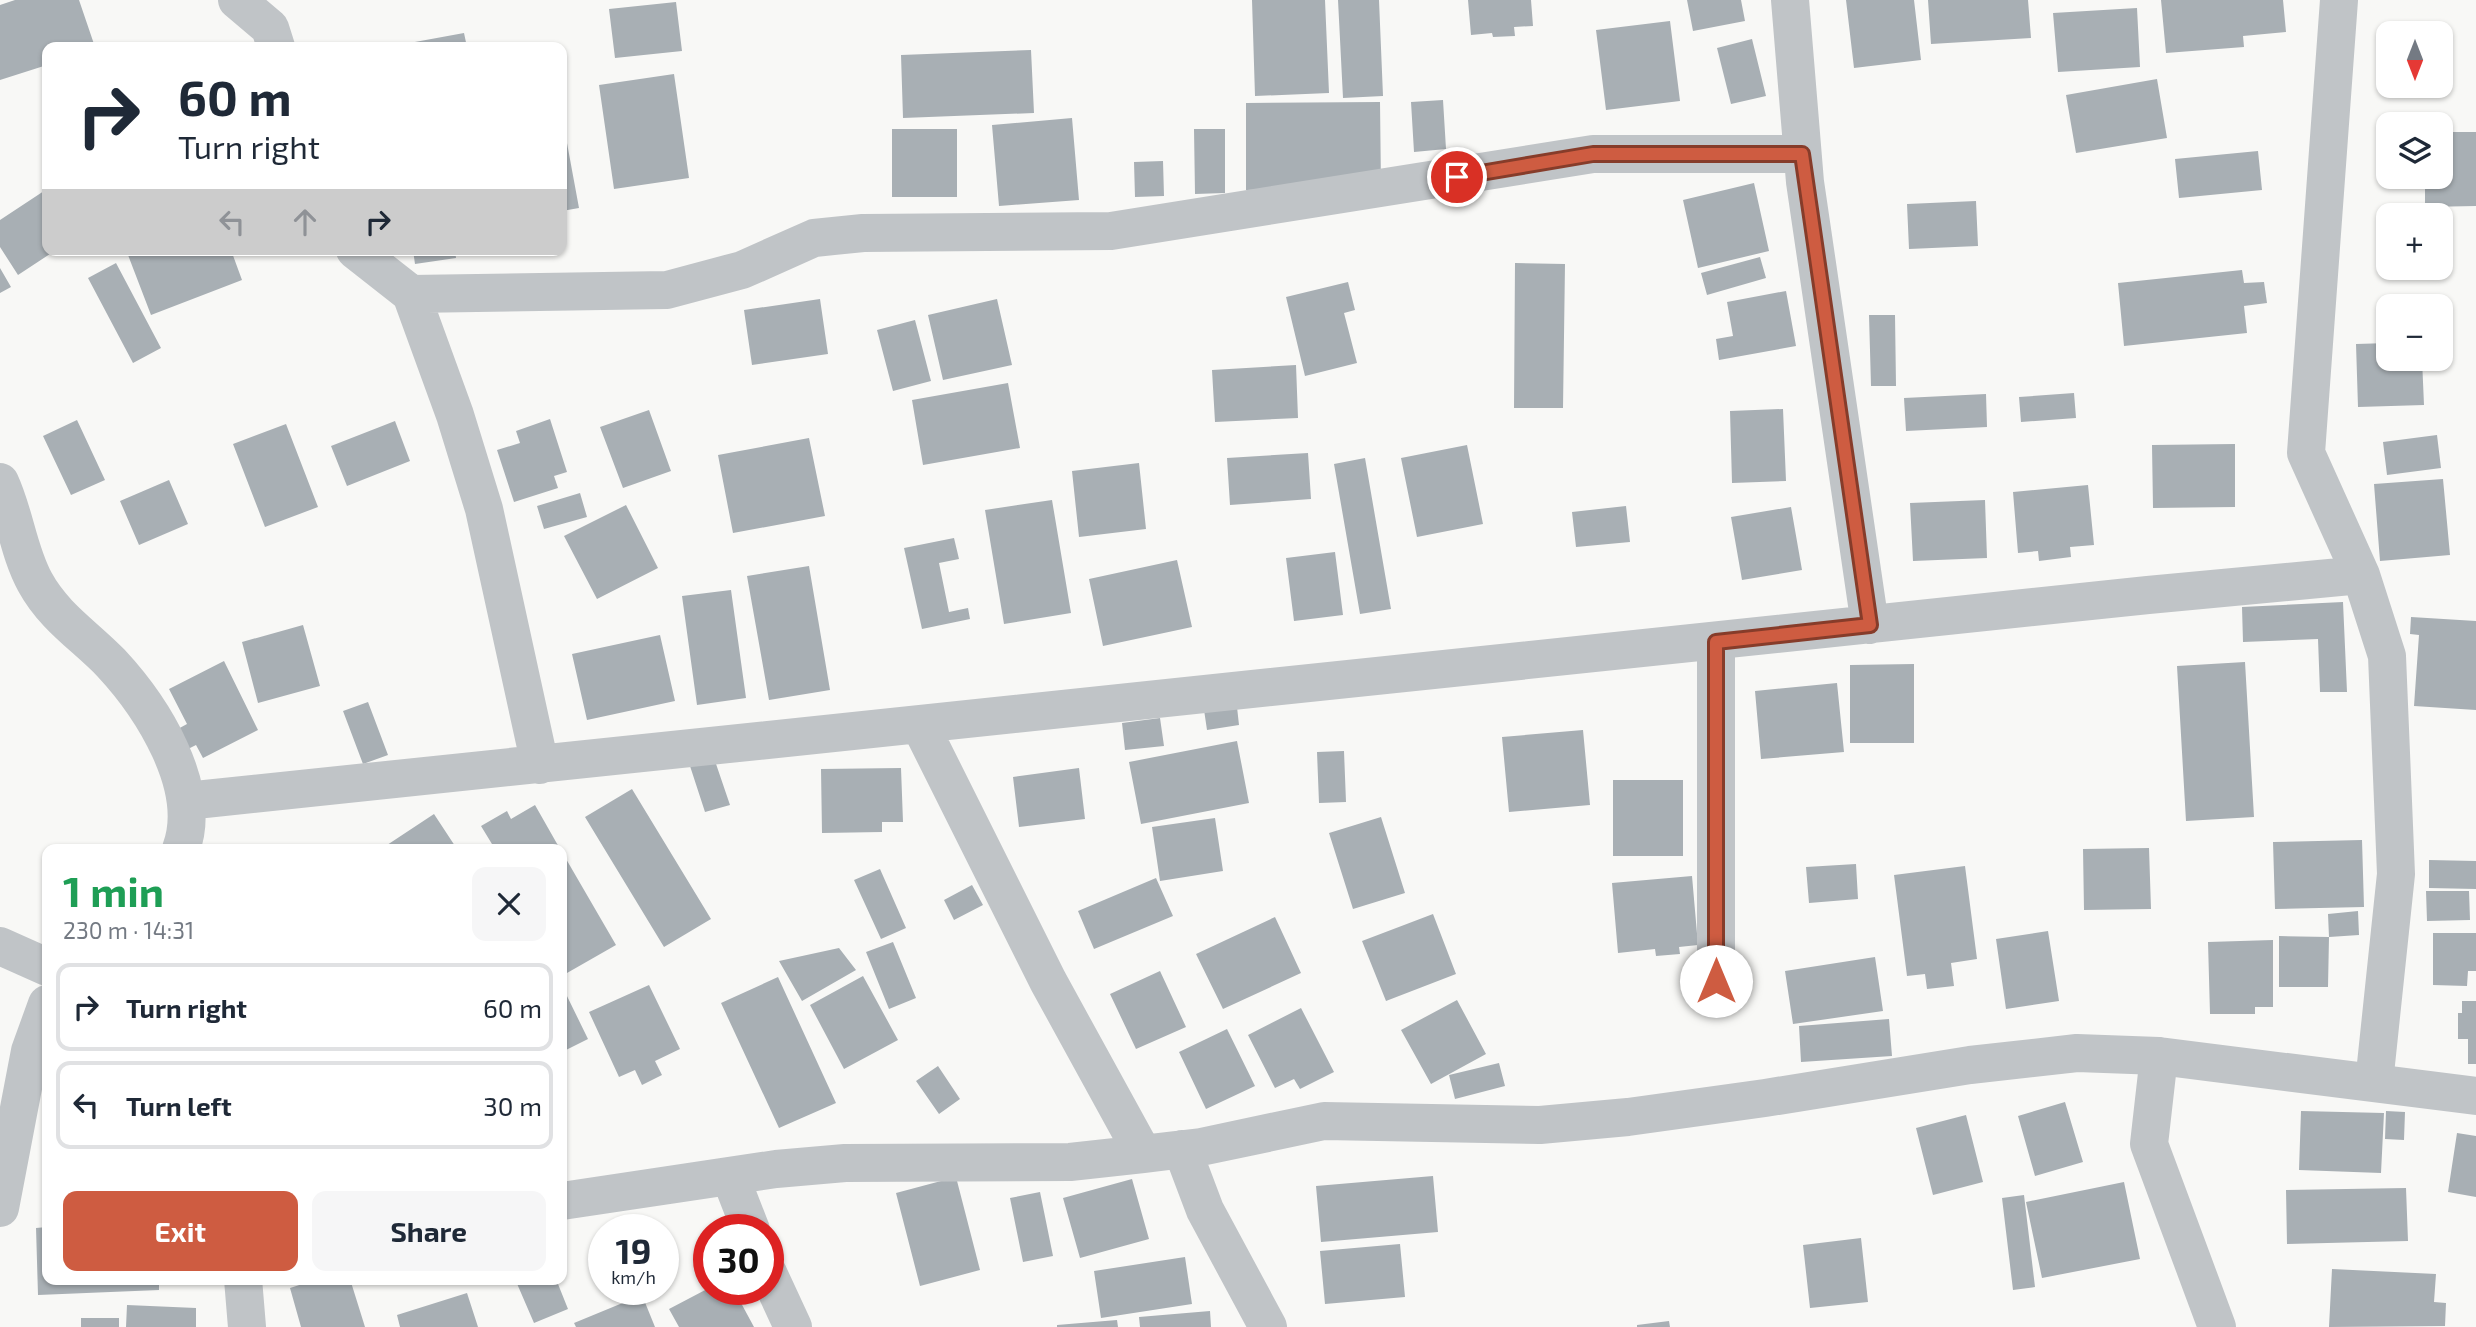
<!DOCTYPE html>
<html lang="en">
<head>
<meta charset="utf-8">
<style>
  :root { --surface:#fff; --page:#f6f6f7; --text:#1f2937; --muted:#747a83; --line:#e0e1e3; --accent:#ce5c41 }
  body { margin:0; font-family:"Exo 2",sans-serif; background:var(--page); color:var(--text); height:100vh; display:flex; flex-direction:column; font-size:26px; white-space:nowrap }
  * { box-sizing:border-box; margin:0 }
  p { font-size:23px; color:var(--muted) }
  .icon { flex:none; width:38px; height:38px; fill:none; stroke:currentColor; stroke-width:2; stroke-linecap:round; stroke-linejoin:round }
  .map { position:relative; flex:1; overflow:hidden }
  .sheet { position:absolute; left:42px; top:844px; width:525px; height:441px; display:flex; flex-direction:column; background:var(--surface); border-radius:14px; box-shadow:0 2px 5px #0004 }
  .sheet>* { flex:none }
  .guide { position:absolute; left:42px; top:42px; width:525px; height:214px; border-radius:14px; box-shadow:0 2px 5px #0004; background:#fff; color:var(--text); overflow:hidden }
  .needle { width:46px; rotate:180deg }
  .fabs { position:absolute; left:2376px; top:21px; display:grid; gap:14px }
  .fabs a { display:grid; place-items:center; width:77px; height:77px; border-radius:14px; background:var(--surface); box-shadow:0 2px 5px #0004; font-size:35px }
  .speed { position:absolute; left:588px; top:1214px; display:flex; gap:14px; font-size:35px; font-weight:700; text-align:center }
  .speed>* { display:grid; place-content:center; width:91px; height:91px; border-radius:50%; background:var(--surface); box-shadow:0 2px 5px #0004; line-height:1 }
  .speed small { font-size:18px; font-weight:400 }
  .speed .limit { border:10px solid #d22; background:#fff; color:#111 }
  .pin { position:absolute; display:grid; place-items:center; width:60px; height:60px; color:#fff; margin:-30px; border:4px solid #fff; border-radius:50%; box-shadow:0 2px 7px #0007 }
  .me { position:absolute; width:77px; margin:-38px; rotate:0deg; stroke-linejoin:round; filter:drop-shadow(0 0 5px #0008) }
  .turn { display:flex; align-items:center; gap:24px; height:147px; padding:0 21px; font-size:32px }
  .turn .icon { width:91px; height:91px; stroke-width:2.5 }
  .turn b { display:block; font-size:49px; line-height:60px }
  .lanes { display:flex; align-items:center; height:66px; padding:0 21px; background:#0003; justify-content:center; gap:35px; direction:ltr }
  .lanes .off { opacity:.35 }
  .round { display:grid; place-items:center; flex:none; width:74px; height:74px; border-radius:14px; background:var(--page) }
  .head { display:flex; align-items:center; justify-content:space-between; height:119px; padding:0 21px }
  h1 { font-size:42px; font-weight:700; line-height:52px; color:#1e9e55 }
  .action { display:flex; gap:14px; margin-top:auto; padding:14px 21px }
  .action a { flex:1; height:80px; border-radius:14px; background:var(--accent); color:#fff; font-size:28px; font-weight:700; line-height:80px; text-align:center }
  .action a+a { background:var(--page); color:var(--text) }
  ul { padding:0; list-style:none }
  li { display:flex; align-items:center; gap:21px; height:88px; margin:0 14px 10px; padding:0 7px; border:4px solid var(--line); border-radius:14px }
  li div { flex:1 }
  li b { display:block; font-size:26px }
  li em { font-style:normal }
  .map>svg:first-child { display:block }
  .building { fill:#a8afb4 }
  .lines { fill:none; stroke-linecap:round; stroke-linejoin:round }
  .minor { stroke:#c0c4c7; stroke-width:38 }
  .route-casing { stroke:#863c2a; stroke-width:18 }
  .route { stroke:#ce5c41; stroke-width:12 }
</style>
</head>
<body>
<div class="map">
<svg width="2476" height="1327" viewBox="0 0 2476 1327">
  <rect width="100%" height="100%" fill="#f8f8f6"/>
  <!-- building -->
  <path class="building" d="M15 0H79L95 47H47V65L0 80V5Z
    M1252 0H1325L1329 93 1255 96Z
    M1338 0H1379L1383 96 1343 98Z
    M1468 0H1531L1533 26 1514 27 1515 36 1493 37 1492 33 1471 35Z
    M1687 0H1741L1745 21 1693 31Z
    M1846 0H1914L1921 60 1854 68Z
    M1928 0H2028L2031 38 1931 44Z
    M2161 0H2283L2286 32 2243 36 2244 47 2166 53Z
    M676 2 682 51 615 58 609 9Z
    M2137 8 2140 67 2058 72 2053 13Z
    M1670 21 1680 101 1606 110 1596 30Z
    M464 33 467 47H393V46Z
    M1752 39 1766 96 1731 104 1717 48Z
    M1031 50 1034 113 903 118 901 55Z
    M674 74 689 178 614 189 599 85Z
    M2157 79 2167 138 2076 153 2066 95Z
    M1443 100 1446 149 1414 152 1411 102Z
    M1380 102 1381 188 1246 190V103Z
    M562 116 579 208 562 211Z
    M1072 118 1079 200 999 206 992 125Z
    M892 129H957V197H892Z
    M1194 129H1225V193L1195 194Z
    M2441 132H2476V206L2425 207V177H2441Z
    M2258 151 2262 190 2179 198 2175 159Z
    M1163 161 1164 196 1135 197 1134 162Z
    M1754 183 1769 251 1698 268 1683 200Z
    M47 189V250H56L18 275 0 247V220Z
    M1976 201 1978 246 1909 249 1907 204Z
    M140 250H231L242 280 151 315 128 255Z
    M413 250H455L456 258 415 264Z
    M1760 257 1766 278 1707 295 1701 273Z
    M116 263 161 348 133 363 88 278Z
    M1515 263 1565 264 1563 408H1514Z
    M0 268 11 287 0 293Z
    M2242 270 2244 283 2264 282 2267 303 2244 306 2247 333 2124 346 2118 283Z
    M1348 282 1355 310 1344 313 1357 363 1305 376 1286 297Z
    M1786 291 1796 346 1719 360 1716 339 1733 336 1727 302Z
    M820 299 828 354 752 365 744 310Z
    M997 299 1012 365 943 380 928 315Z
    M1869 315H1895L1896 386H1871Z
    M915 320 931 381 893 391 877 330Z
    M2389 343V359H2422L2424 405 2358 407 2356 344Z
    M1296 365 1298 418 1215 422 1212 370Z
    M1008 383 1020 448 923 465 912 400Z
    M2074 393 2076 418 2021 422 2019 397Z
    M1986 394 1987 427 1906 431 1904 398Z
    M1783 409 1786 481 1732 483 1730 411Z
    M649 410 671 471 623 488 600 427Z
    M550 419 567 472 554 476 558 488 514 502 497 450 520 443 516 431Z
    M77 420 105 480 71 495 43 436Z
    M395 421 410 461 347 486 331 446Z
    M286 424 318 507 265 527 233 444Z
    M2437 435 2441 468 2387 475 2383 442Z
    M809 438 825 516 733 533 718 455Z
    M2235 444V507L2153 508 2152 445Z
    M1467 445 1483 524 1417 537 1401 458Z
    M1308 453 1311 499 1230 505 1227 458Z
    M1365 458 1391 609 1360 614 1334 464Z
    M1139 463 1146 529 1079 537 1072 471Z
    M2443 479 2450 555 2380 561 2374 484Z
    M169 480 188 524 139 545 120 501Z
    M2088 485 2094 545 2070 547 2071 557 2039 561 2038 551 2018 553 2013 492Z
    M580 493 587 517 544 529 537 506Z
    M1052 500 1071 613 1004 624 985 510Z
    M1985 500 1987 558 1913 561 1910 503Z
    M626 505 658 568 597 599 564 536Z
    M1626 506 1630 542 1576 547 1572 512Z
    M1791 507 1802 570 1742 580 1731 517Z
    M954 538 959 559 939 563 949 612 968 608 970 619 922 629 904 548Z
    M1335 552 1343 615 1294 621 1286 558Z
    M1177 560 1192 627 1103 646 1089 579Z
    M809 566 830 690 769 700 747 576Z
    M731 590 746 698 697 705 682 596Z
    M2343 602 2347 692H2320L2318 639 2243 642 2242 607Z
    M2411 617 2476 621V710L2414 706 2419 635 2410 634Z
    M303 625 320 686 258 703 242 642Z
    M660 635 675 701 587 720 572 654Z
    M224 661 258 730 203 758 196 745 186 750 176 730 187 724 169 689Z
    M2245 662 2254 817 2186 821 2177 666Z
    M1914 664V743H1850V665Z
    M1837 683 1844 752 1761 759 1755 691Z
    M1236 698 1239 725 1207 730 1203 703Z
    M368 702 388 755 363 764 343 711Z
    M1160 718 1164 746 1125 750 1122 723Z
    M1583 730 1590 805 1509 812 1502 737Z
    M1237 741 1249 803 1141 824 1129 762Z
    M1344 751 1346 802 1319 803 1317 752Z
    M714 758 730 805 705 812 690 766Z
    M901 768 903 822H882V832L822 833 821 769Z
    M1079 768 1085 819 1019 827 1013 777Z
    M1613 780H1683V856H1613Z
    M632 789 711 919 664 947 585 817Z
    M535 805 560 849H495L481 826 507 811 511 819Z
    M434 814 457 849H381Z
    M1381 817 1405 893 1353 909 1329 833Z
    M1215 818 1223 871 1160 881 1152 827Z
    M2362 840 2364 907 2275 909 2273 842Z
    M2149 848 2151 909 2084 910 2083 849Z
    M562 852 616 945 567 973 562 964Z
    M2429 860 2476 861V889L2429 888Z
    M1856 864 1858 899 1809 903 1806 867Z
    M1965 866 1977 959 1951 963 1954 986 1927 989 1925 974 1907 976 1894 875Z
    M880 869 906 928 881 939 854 880Z
    M1692 876 1698 945 1679 947 1680 954 1656 956 1655 949 1618 953 1612 883Z
    M1156 878 1173 916 1094 949 1078 911Z
    M972 885 983 905 954 920 944 900Z
    M2426 891H2469L2470 920 2427 921Z
    M2358 911 2359 935 2329 937 2328 914Z
    M1433 914 1456 974 1386 1001 1362 941Z
    M1275 917 1301 973 1223 1009 1196 954Z
    M2048 931 2059 1001 2006 1009 1996 939Z
    M2433 933H2476V971H2468L2467 986 2433 985Z
    M2279 936 2329 937 2328 987H2279Z
    M2273 940V1007H2255V1014H2210L2208 942Z
    M893 942 916 998 889 1009 866 952Z
    M839 948 856 970 802 1001 779 961Z
    M1875 957 1883 1011 1793 1024 1785 971Z
    M1160 971 1186 1027 1136 1049 1110 994Z
    M863 976 898 1040 844 1069 810 1005Z
    M778 977 836 1103 779 1128 721 1003Z
    M649 985 680 1049 655 1061 662 1075 642 1085 635 1070 619 1077 589 1012Z
    M565 992 588 1039 562 1052V993Z
    M1457 1000 1486 1054 1431 1084 1401 1030Z
    M2462 1001H2476V1064H2468V1039H2458V1013H2462Z
    M1301 1008 1334 1072 1300 1089 1294 1079 1275 1088 1248 1035Z
    M1889 1019 1892 1056 1801 1062 1799 1026Z
    M1227 1029 1255 1086 1206 1109 1179 1052Z
    M1499 1063 1505 1086 1455 1099 1449 1075Z
    M938 1066 960 1099 939 1114 916 1081Z
    M2065 1102 2083 1162 2035 1176 2018 1116Z
    M2301 1111 2384 1113 2381 1173 2299 1170Z
    M2386 1111 2405 1112 2404 1140 2385 1139Z
    M1966 1115 1983 1182 1933 1195 1916 1128Z
    M2457 1133 2476 1136V1197L2448 1192Z
    M1433 1176 1438 1232 1321 1242 1316 1186Z
    M956 1177 980 1270 920 1286 896 1193Z
    M1132 1179 1149 1239 1080 1258 1063 1198Z
    M2124 1182 2140 1259 2042 1278 2026 1202Z
    M2406 1188 2408 1241 2287 1244 2286 1190Z
    M1040 1192 1053 1256 1023 1262 1010 1198Z
    M2024 1195 2035 1287 2013 1290 2002 1198Z
    M47 1227V1279H159V1290L38 1295 36 1228Z
    M1861 1238 1868 1302 1810 1308 1803 1245Z
    M1400 1244 1405 1297 1325 1304 1320 1251Z
    M1185 1257 1192 1304 1101 1318 1094 1271Z
    M2332 1269 2436 1274 2434 1302 2446 1303 2445 1326 2329 1327Z
    M318 1279H350L365 1327H301L290 1288Z
    M515 1279H556L568 1309 534 1323Z
    M709 1288 734 1290 754 1327H679L669 1309Z
    M467 1293 478 1327H400L397 1315Z
    M642 1295 655 1327H576L574 1323Z
    M127 1305 196 1308V1327H126Z
    M1210 1311 1211 1327H1140L1139 1317Z
    M81 1318H119V1327H81Z
    M1117 1320 1118 1327H1057V1325Z
    M1669 1321 1670 1327H1637V1325Z"/>
  <g class="lines">
    <!-- minor -->
    <path class="minor" d="M237 0 270 28 276 47
      M1790 0 1805 182 1870 625
      M2339 0 2306 453 2361 575 2387 656 2396 874 2374 1083
      M355 250 411 294 455 415 484 509 540 765
      M411 294 667 290 742 270 814 238 863 233 1111 231 1593 154H1802
      M0 482C15 514 18 551 35 582 54 617 85 636 111 663 151 706 204 787 181 849
      M920 725 1048 981 1143 1154
      M186 801 2148 595 2361 575
      M0 946 47 967
      M1716 981V642
      M2159 1056 2149 1144 2217 1327
      M1182 1149 1205 1210 1268 1327
      M730 1176 751 1230
      M562 1201 776 1169 845 1163 1070 1162 1143 1154 1201 1147 1324 1121 1540 1125 1628 1117 1765 1098 1970 1065 2077 1053 2159 1056 2476 1096
      M0 1208 30 1051 47 1004
      M768 1273 793 1327
      M243 1279 247 1327"/>
  </g>
  <g class="lines">
    <defs>
      <path id="route" d="M1457 177 1593 154H1802L1870 625 1716 642V981"/>
    </defs>
    <!-- route casing -->
    <use href="#route" class="route-casing"/>
    <!-- route -->
    <use href="#route" class="route"/>
  </g>
</svg>
<div class="fabs">
<a><svg class="needle" viewBox="-14 -14 28 28"><path d="M0-13l5 13h-10z" fill="#e53935"/><path d="M0 13l5-13h-10z" fill="#747a83"/></svg></a>
<a><svg class="icon" aria-label="layers" viewBox="0 0 24 24"><path d="M12 4l9 5-9 5-9-5zM3 14l9 5 9-5"/></svg></a>
<a>+</a>
<a>−</a>
</div>
<div class="speed"><div>19<small>km/h</small></div><div class="limit">30</div></div>
<div class="pin" style="left:1457px;top:177px;background:#d93025"><svg class="icon" aria-label="arrive" viewBox="0 0 24 24"><path d="M6 21V4h12l-3 4 3 4H6"/></svg></div>
<svg class="me" style="left:1716px;top:981px" viewBox="-20 -20 40 40"><circle r="19" fill="#fff"/><path d="M0-13L10 11 0 6-10 11z" fill="#ce5c41"/></svg>
<div class="guide">
<div class="turn"><svg class="icon" aria-label="right" viewBox="0 0 24 24"><path d="M7 20v-9h11M14 6l5 5-5 5"/></svg><div><b>60 m</b>Turn right</div></div>
<div class="lanes"><svg class="icon off" aria-label="left" viewBox="0 0 24 24"><path d="M17 20v-9H6M10 6l-5 5 5 5"/></svg><svg class="icon off" aria-label="ahead" viewBox="0 0 24 24"><path d="M12 20V5M6 11l6-6 6 6"/></svg><svg class="icon" aria-label="right" viewBox="0 0 24 24"><path d="M7 20v-9h11M14 6l5 5-5 5"/></svg></div>
</div>
<section class="sheet">
<div class="head"><div><h1>1 min</h1><p>230 m · 14:31</p></div><a class="round"><svg class="icon" aria-label="close" viewBox="0 0 24 24"><path d="M6 6l12 12M18 6L6 18"/></svg></a></div>
<ul>
<li><svg class="icon" aria-label="right" viewBox="0 0 24 24"><path d="M7 20v-9h11M14 6l5 5-5 5"/></svg><div><b>Turn right</b></div><em>60 m</em></li>
<li><svg class="icon" aria-label="left" viewBox="0 0 24 24"><path d="M17 20v-9H6M10 6l-5 5 5 5"/></svg><div><b>Turn left</b></div><em>30 m</em></li>
</ul>
<div class="action"><a>Exit</a><a>Share</a></div>
</section>
</div>
</body>
</html>
